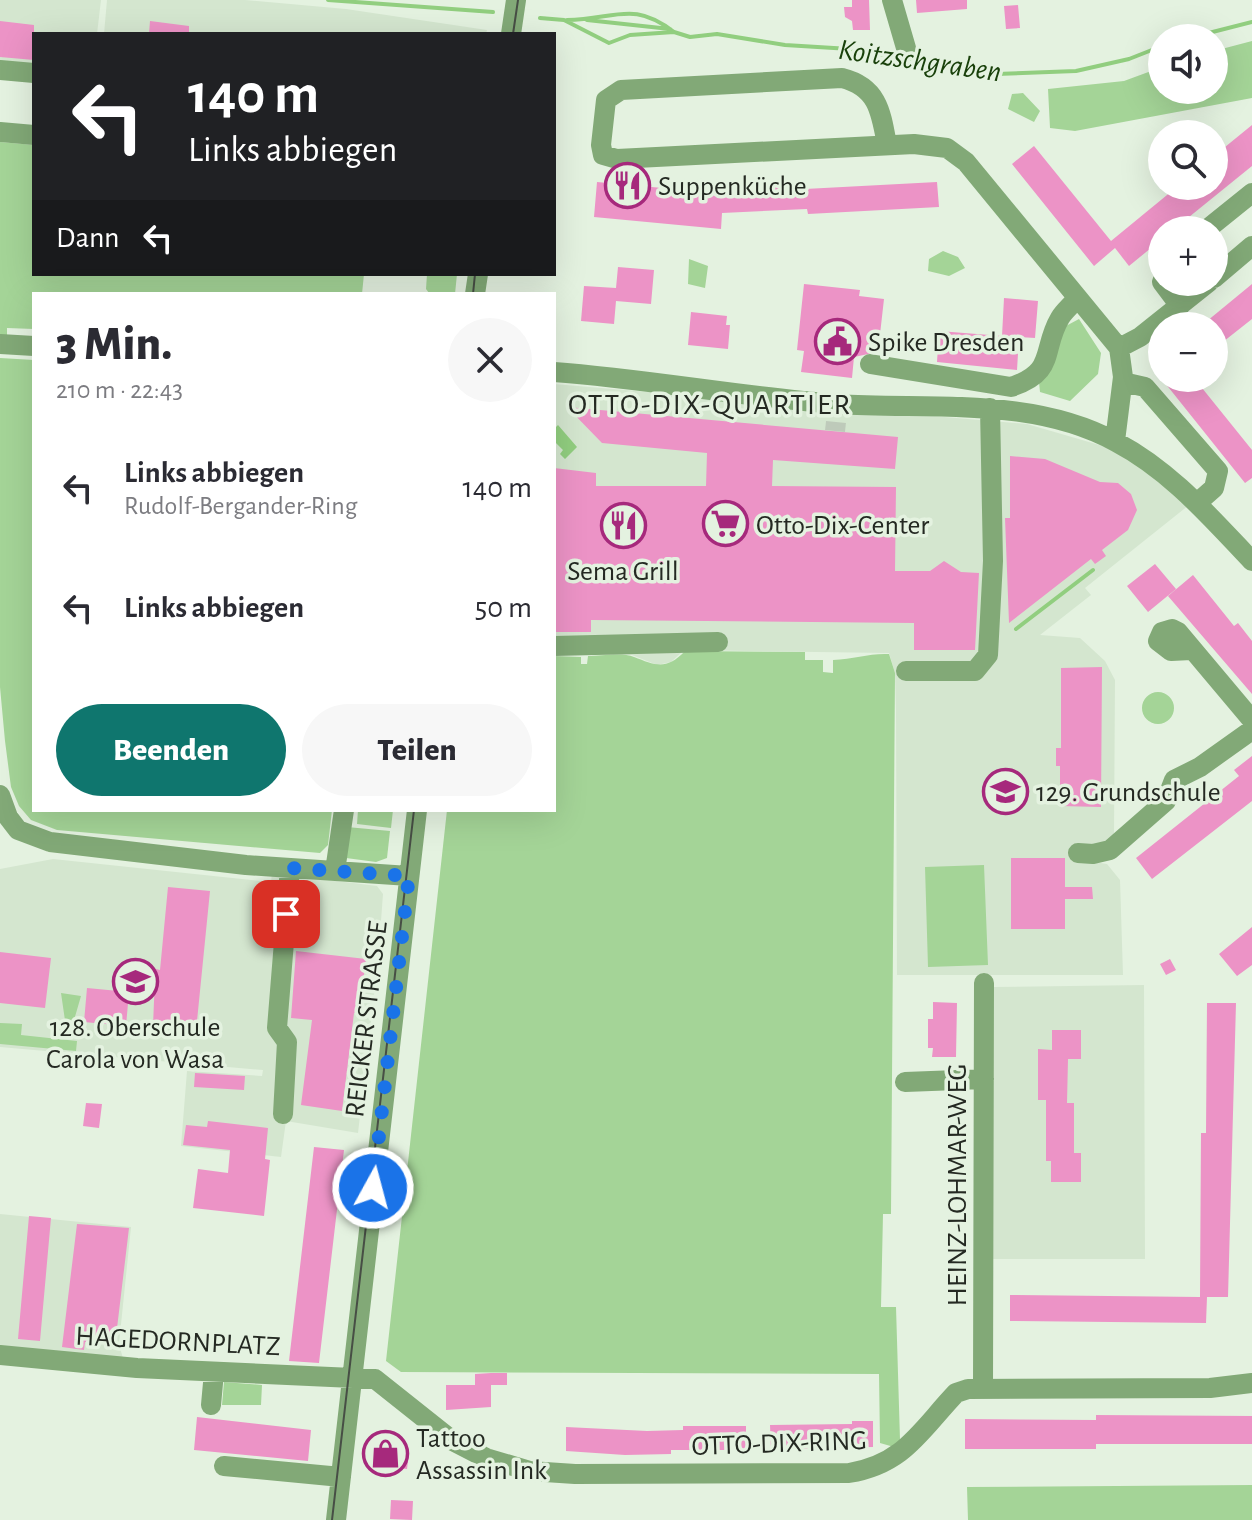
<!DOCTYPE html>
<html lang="de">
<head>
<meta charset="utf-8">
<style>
  :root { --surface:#fff; --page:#f7f7f7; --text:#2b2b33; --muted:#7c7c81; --accent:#0f766e }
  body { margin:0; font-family:"Alegreya Sans",sans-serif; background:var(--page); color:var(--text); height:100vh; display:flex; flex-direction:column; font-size:30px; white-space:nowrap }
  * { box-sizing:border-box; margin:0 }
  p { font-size:26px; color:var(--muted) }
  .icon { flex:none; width:44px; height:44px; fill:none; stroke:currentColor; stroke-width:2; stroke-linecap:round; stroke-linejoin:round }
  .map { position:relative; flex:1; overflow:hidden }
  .side { position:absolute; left:32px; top:292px; width:524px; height:520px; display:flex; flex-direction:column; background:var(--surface); border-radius:0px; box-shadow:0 8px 32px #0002 }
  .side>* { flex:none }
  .top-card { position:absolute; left:32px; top:32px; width:524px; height:244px; border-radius:0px; box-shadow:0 8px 32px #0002; background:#202124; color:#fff; overflow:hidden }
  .tools { position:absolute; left:1148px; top:24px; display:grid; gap:16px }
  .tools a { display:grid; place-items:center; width:80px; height:80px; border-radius:50%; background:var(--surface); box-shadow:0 8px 32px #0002; font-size:40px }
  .pin { position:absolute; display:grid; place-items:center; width:68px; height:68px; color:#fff; margin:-34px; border-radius:16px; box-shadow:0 4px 12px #0006 }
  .me { position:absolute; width:88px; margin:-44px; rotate:7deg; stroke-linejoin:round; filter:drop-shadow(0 0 6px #0008) }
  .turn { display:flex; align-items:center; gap:28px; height:168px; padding:0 24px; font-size:36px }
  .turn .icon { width:104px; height:104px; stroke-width:2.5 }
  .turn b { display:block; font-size:56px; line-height:68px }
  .then { display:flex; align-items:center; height:76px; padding:0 24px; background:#0003; gap:16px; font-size:30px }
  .round { display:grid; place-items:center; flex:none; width:84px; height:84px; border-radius:42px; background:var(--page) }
  .summary { display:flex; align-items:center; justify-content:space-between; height:136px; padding:0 24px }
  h1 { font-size:48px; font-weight:800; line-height:60px }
  .cta { display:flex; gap:16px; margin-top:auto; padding:16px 24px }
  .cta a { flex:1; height:92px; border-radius:48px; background:var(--accent); color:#fff; font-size:32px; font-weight:800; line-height:92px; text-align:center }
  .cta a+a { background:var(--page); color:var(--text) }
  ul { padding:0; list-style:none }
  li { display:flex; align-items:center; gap:24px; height:120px; padding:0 24px }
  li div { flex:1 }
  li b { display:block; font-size:30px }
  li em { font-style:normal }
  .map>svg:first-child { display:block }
  .built { fill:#d4e6cf }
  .green { fill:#a4d497 }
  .water { fill:#91ce7f }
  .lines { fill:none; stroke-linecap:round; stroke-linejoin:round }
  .stream { stroke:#91ce7f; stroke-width:4 }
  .building { fill:#ec93c6 }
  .minor-tunnel { stroke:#becaba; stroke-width:20; stroke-dasharray:20 10; stroke-linecap:butt }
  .minor { stroke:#82a977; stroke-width:20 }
  .tram { stroke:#474e45; stroke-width:2 }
  .route { stroke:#1a73e8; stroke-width:14; stroke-dasharray:0 25.2 }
  .labels { text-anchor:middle; stroke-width:7; stroke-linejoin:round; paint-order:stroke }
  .poi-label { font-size:28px; fill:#242922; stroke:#e4f2e0; text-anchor:start }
  .street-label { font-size:28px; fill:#242922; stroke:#e4f2e0 }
  .water-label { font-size:30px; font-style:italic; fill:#19410b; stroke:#e4f2e0 }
  .neighbourhood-label { font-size:30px; letter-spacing:2px; fill:#242922; stroke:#e4f2e0 }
</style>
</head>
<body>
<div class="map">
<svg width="1252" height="1520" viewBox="0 0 1252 1520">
  <rect width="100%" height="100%" fill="#e4f2e0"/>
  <!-- built -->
  <path class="built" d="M0 0H101L97 34H34V66L0 62Z
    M107 0H245L346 9 487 30 486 34H104Z
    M554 384 1027 424 1120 451 1189 505 1085 588 1091 595 1040 635 1080 638 1105 661 1115 680 1114 834 1094 862 1107 864 1120 880 1123 975H897L896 711 895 673 889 653 684 650 671 662 657 665 632 655 554 654Z
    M53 859 271 882 272 873 377 886 383 894 378 961 358 1133 286 1121 281 1157 181 1146 187 1071 262 1076 263 1070 0 1047V869Z
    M1144 985 1145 1259H991L994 987Z
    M0 1214 131 1227 119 1344 124 1362 0 1349Z"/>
  <!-- green -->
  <path class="green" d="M1252 41V98L1075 131 1050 128 1048 89 1124 81 1162 67V90H1214V51Z
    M1023 93 1040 111 1034 122 1008 109 1012 94Z
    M0 142 34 145V274H364L362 294H34V329L7 328V335H0Z
    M943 251 958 257 965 268 949 276 928 271 929 259Z
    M689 259 708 266 705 288 688 284Z
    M427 274H457L455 294 429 293 426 289Z
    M1079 319 1101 353 1098 374 1070 401 1040 392 1039 382 1064 327Z
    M0 358 34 360V810H332L328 845 320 853 57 830 31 820 19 806 11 787 5 741 0 687Z
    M685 651 805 652V660H823V672L833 673V660C854 659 870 653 889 654L895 673 891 1214H883L881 1307H896L900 1440 894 1447 880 1443 879 1374 401 1372 386 1361 447 810H554V656L581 657V664H587L588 656C601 656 622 652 634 657 655 665 666 671 685 651Z
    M1142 708a16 16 0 1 1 32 0a16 16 0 1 1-32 0Z
    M358 810H393L391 828 357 824Z
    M347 827 390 831 387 858 376 862 346 858Z
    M984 865 988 965 928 967 925 867Z
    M61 993 81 996 70 1034H67Z
    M0 1023 22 1024 21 1035 77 1041 76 1051 0 1044Z
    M224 1382 262 1385 261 1405H222Z
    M1252 1485V1520H968L967 1487Z"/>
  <!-- water -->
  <path class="water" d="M558 425 577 447 565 459 560 454 563 450 554 441V429Z"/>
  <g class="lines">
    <!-- stream -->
    <path class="stream" d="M328 0 493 12
      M540 18 564 20 609 43 630 35 674 32 690 37 717 34 785 45 850 49 996 74 1076 71 1129 59 1162 46
      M567 20C616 19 633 0 674 32
      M587 20 670 29
      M1189 38 1252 22
      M1016 629 1093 570"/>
  </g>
  <!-- building -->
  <path class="building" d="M852 0H869L870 30H853L852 21 845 17 844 7H852Z
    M916 0H967V9L917 13Z
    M1018 5 1020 28 1006 29 1004 6Z
    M0 21 34 25V60L0 57Z
    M150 21 189 26V34H149Z
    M1252 125V166L1173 230H1162V239L1129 266 1115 248 1094 266 1012 164 1034 146 1111 241 1178 186H1214V156Z
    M597 182 739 195V187L804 184 805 189 937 182 939 207 808 214 807 209 722 213 721 229 594 217Z
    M618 267 654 270 651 304 616 301 614 324 581 321 584 286 616 288Z
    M804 284 860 290 859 296 884 299 878 352 854 357 852 378 801 372 804 351 797 350Z
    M1252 284V319L1214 349V326H1201Z
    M1004 298 1038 301 1035 338 1019 337 1017 370 937 362 939 331 1002 336Z
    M691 312 727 316 726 325H730L728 349 688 345Z
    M1161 378H1194L1252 450V478L1245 483Z
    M567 407 898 437 895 469 773 460 772 486 896 487 895 571H930L944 561 961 572 979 573 975 650H914V623L591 620V632H554V468L596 473V486H706L707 453 602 443Z
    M1010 456 1045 459 1100 482 1118 483 1131 494 1137 510 1128 530 1102 550 1106 556 1095 564 1091 559 1009 623 1005 518H1010Z
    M1155 564 1176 589 1148 612 1127 586Z
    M1193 575 1234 626 1238 623 1252 641V694L1168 596Z
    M1102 667 1101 807 1060 806V766H1056V748H1061V668Z
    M1252 756V801L1152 879 1136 858 1239 776 1234 770Z
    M1011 858H1065V887H1092L1093 899H1065V929H1011Z
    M168 887 210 891 196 1031 153 1026 155 977 156 969 160 970Z
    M1252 927V965L1237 976 1219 954Z
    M296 951 366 959 359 1014 354 1013 342 1111 301 1105 312 1020 291 1018Z
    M0 952 51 958 45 1008 0 1003Z
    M1170 959 1176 970 1166 975 1160 964Z
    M87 988 129 992 126 1026 84 1022Z
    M933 1002 957 1003 956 1057H932L933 1048H928V1019H933Z
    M1207 1003H1236L1228 1297H1207L1206 1323 1010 1321V1295L1200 1297 1201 1133H1206Z
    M1052 1030H1081V1059H1068L1067 1103H1074V1153H1081V1182H1051V1161H1046V1100H1038V1049L1052 1050Z
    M195 1073 245 1076 244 1090 194 1087Z
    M86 1103 102 1104 99 1128 83 1126Z
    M208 1121 268 1128 265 1159 270 1160 264 1216 193 1208 198 1169 228 1173 230 1150 183 1145 186 1125 207 1127Z
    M314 1147 344 1150 319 1363 289 1361Z
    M29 1216 51 1218 40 1341 18 1339Z
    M77 1224 129 1228 115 1345 85 1342 84 1350 62 1347Z
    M491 1373H507V1385H491V1407L446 1410V1385H475V1374Z
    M1096 1415 1252 1416V1444H1096V1449H965V1419L1096 1420Z
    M197 1417 311 1430 308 1461 194 1450Z
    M852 1421H873V1447L771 1449 770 1425 852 1424Z
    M683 1426H746V1450H671V1454L625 1455 566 1451V1427L647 1431 683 1430Z
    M379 1441 400 1443 399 1452 409 1453 407 1469 377 1466Z
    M391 1500 413 1501 412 1520 390 1519Z"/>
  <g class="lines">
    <!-- minor-tunnel -->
    <path class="minor-tunnel" d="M835 431 836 422"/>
    <!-- minor -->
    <path class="minor" d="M892 0 906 48
      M511 34 516 0
      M0 70 34 73
      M0 132 34 135
      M887 145C881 112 878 87 842 78L621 90 606 100 601 145 603 155 617 159 914 144 947 148 966 162 1119 348 1123 377 1115 441
      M1206 230 1252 193
      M1214 278 1252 246
      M1162 282 1180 306
      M475 294 478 274
      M0 344 34 346
      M1119 348 1140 337 1209 282
      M870 364 1011 387C1057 372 1041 350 1060 318 1064 311 1072 305 1077 298
      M554 372C649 379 742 397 837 404 929 410 1032 396 1116 442 1171 471 1210 517 1252 561
      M1123 382 1145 387 1218 471 1214 488 1197 503
      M554 646 718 642
      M1191 650 1171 651 1158 641 1162 632 1172 629 1178 632 1252 720
      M906 671H975L988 655 993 561 990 408
      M0 795 8 817 18 830 50 842 246 865 409 876
      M1078 853 1093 854 1110 850 1166 801 1174 780 1200 767 1252 730
      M335 871 344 810
      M905 1082 984 1079
      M283 1114 287 1042 277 1028 290 868
      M0 1355 137 1368 375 1379 453 1441 486 1458 530 1471 575 1474 849 1473C904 1464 920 1431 956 1393L968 1389 1210 1388 1252 1383
      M983 1388 984 983
      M211 1405 214 1372
      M224 1466 341 1477
      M336 1520 417 810"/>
    <!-- tram -->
    <path class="tram" d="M513 34 518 0
      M473 294 475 274
      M332 1520 414 810"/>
  </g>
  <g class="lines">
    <!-- route -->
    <path class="route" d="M286 914 290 868 409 876 373 1188"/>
  </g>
  <!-- icons -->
  <defs>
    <symbol id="restaurant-ring" viewBox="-11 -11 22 22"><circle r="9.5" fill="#e4f2e0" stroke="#a6297c" stroke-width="1.5"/><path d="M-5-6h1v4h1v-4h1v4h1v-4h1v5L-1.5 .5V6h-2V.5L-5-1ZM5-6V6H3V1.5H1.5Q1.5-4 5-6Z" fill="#a6297c"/></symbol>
    <symbol id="civic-ring" viewBox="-11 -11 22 22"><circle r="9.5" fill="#e4f2e0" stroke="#a6297c" stroke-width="1.5"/><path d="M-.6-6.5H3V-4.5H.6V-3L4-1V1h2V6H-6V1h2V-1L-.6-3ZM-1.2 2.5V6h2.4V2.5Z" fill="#a6297c"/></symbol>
    <symbol id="supermarket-ring" viewBox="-11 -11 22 22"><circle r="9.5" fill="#e4f2e0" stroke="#a6297c" stroke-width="1.5"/><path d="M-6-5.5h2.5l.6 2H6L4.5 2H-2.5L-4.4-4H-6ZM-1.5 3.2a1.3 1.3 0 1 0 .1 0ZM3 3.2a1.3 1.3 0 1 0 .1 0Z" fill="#a6297c"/></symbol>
    <symbol id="school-ring" viewBox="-11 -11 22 22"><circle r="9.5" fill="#e4f2e0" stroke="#a6297c" stroke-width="1.5"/><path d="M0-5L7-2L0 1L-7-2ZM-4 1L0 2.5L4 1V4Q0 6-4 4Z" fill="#a6297c"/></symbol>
    <symbol id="shop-ring" viewBox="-11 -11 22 22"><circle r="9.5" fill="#e4f2e0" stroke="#a6297c" stroke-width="1.5"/><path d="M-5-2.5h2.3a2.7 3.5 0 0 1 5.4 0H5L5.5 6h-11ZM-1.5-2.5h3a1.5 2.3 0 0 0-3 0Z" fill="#a6297c"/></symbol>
  </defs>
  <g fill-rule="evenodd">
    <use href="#restaurant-ring" x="602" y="160" width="51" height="51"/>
    <use href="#civic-ring" x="812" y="316" width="51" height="51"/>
    <use href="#supermarket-ring" x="700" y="498" width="51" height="51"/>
    <use href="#restaurant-ring" x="598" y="500" width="51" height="51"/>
    <use href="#school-ring" x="980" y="766" width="51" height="51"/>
    <use href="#school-ring" x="110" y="956" width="51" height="51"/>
    <use href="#shop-ring" x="360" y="1428" width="51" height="51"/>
  </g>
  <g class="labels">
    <!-- poi labels -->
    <g class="poi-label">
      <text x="658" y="195">Suppenküche</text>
      <text x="868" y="351">Spike Dresden</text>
      <text x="756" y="534">Otto-Dix-Center</text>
      <text x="623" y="580" text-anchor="middle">Sema Grill</text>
      <text x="1036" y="801">129. Grundschule</text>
      <text x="135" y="1036" text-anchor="middle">128. Oberschule<tspan x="135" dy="32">Carola von Wasa</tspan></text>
      <text x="416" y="1447">Tattoo<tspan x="416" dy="32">Assassin Ink</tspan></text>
    </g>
    <!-- street labels -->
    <g class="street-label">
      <text transform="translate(365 1019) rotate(-83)" y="10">REICKER STRASSE</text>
      <text transform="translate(956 1185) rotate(-90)" y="10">HEINZ-LOHMAR-WEG</text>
      <text transform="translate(178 1340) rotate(3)" y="10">HAGEDORNPLATZ</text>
      <text transform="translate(779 1442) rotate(-2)" y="10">OTTO-DIX-RING</text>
    </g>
    <!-- water labels -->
    <g class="water-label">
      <text transform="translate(920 60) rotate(8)" y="10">Koitzschgraben</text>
    </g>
    <!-- neighbourhood labels -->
    <g class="neighbourhood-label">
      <text x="710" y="414">OTTO-DIX-QUARTIER</text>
    </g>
  </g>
</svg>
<div class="tools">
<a><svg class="icon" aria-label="sound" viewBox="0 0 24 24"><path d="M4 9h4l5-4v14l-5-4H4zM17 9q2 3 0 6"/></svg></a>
<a><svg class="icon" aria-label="search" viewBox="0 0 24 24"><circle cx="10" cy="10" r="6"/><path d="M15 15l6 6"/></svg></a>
<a>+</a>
<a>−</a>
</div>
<div class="pin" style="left:286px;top:914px;background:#d93025"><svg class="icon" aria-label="arrive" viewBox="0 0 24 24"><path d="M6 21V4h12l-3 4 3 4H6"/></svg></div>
<svg class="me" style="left:373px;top:1188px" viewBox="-20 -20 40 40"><circle r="17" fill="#1a73e8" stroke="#fff" stroke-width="3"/><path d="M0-11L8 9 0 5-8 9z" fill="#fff"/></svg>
<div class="top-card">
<div class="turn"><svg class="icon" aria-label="left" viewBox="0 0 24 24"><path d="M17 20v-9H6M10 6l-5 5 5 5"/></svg><div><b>140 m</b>Links abbiegen</div></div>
<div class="then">Dann<svg class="icon" aria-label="left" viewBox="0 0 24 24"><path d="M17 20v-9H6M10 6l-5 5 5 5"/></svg></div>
</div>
<section class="side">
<div class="summary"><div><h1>3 Min.</h1><p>210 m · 22:43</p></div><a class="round"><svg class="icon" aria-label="close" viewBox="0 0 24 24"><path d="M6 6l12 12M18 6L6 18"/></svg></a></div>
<ul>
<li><svg class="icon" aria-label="left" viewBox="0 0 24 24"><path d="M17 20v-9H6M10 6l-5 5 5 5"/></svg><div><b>Links abbiegen</b><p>Rudolf-Bergander-Ring</p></div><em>140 m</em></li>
<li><svg class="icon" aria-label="left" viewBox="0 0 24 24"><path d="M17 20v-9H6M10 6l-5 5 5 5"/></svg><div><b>Links abbiegen</b></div><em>50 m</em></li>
</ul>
<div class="cta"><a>Beenden</a><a>Teilen</a></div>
</section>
</div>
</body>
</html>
